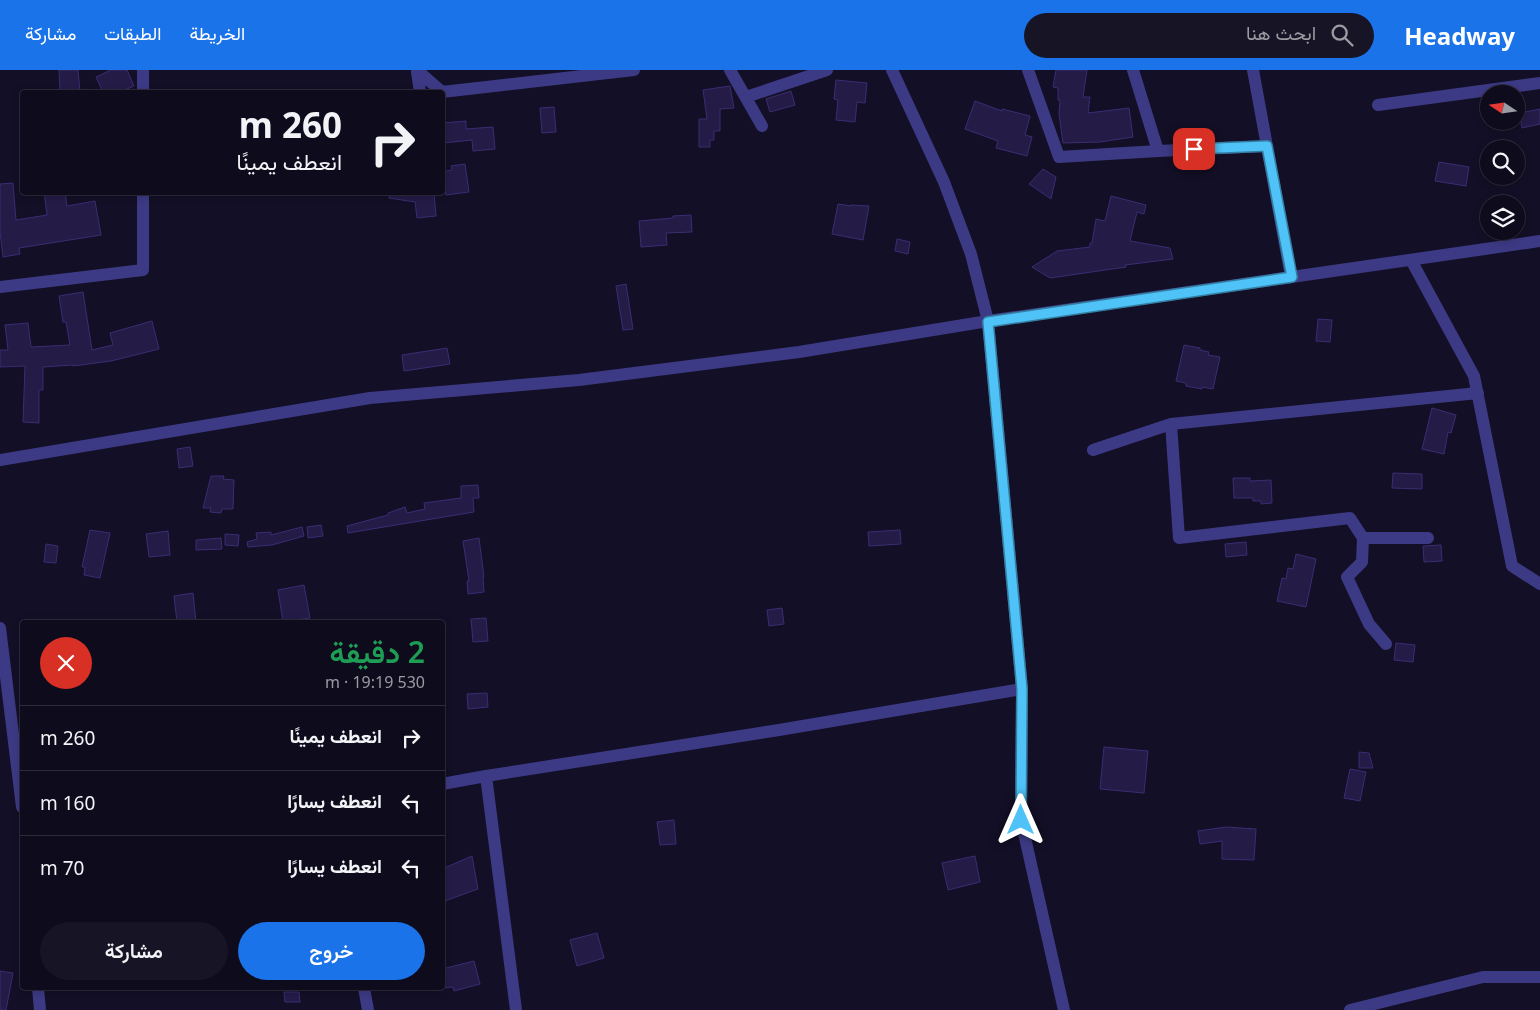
<!DOCTYPE html>
<html lang="ar">
<head>
<meta charset="utf-8">
<style>
  :root { --surface:#0e0b1c; --page:#171425; --text:#f1f3f6; --muted:#9b9ba3; --line:#2e2b3b; --accent:#1a73e8 }
  body { margin:0; font-family:"Noto Sans",Vazirmatn,sans-serif; background:var(--page); color:var(--text); direction:rtl; height:100vh; display:flex; flex-direction:column; font-size:19px; white-space:nowrap }
  * { box-sizing:border-box; margin:0 }
  p { font-size:16px; color:var(--muted) }
  .icon { flex:none; width:28px; height:28px; fill:none; stroke:currentColor; stroke-width:2; stroke-linecap:round; stroke-linejoin:round }
  .map { position:relative; flex:1; overflow:hidden; direction:ltr }
  .sheet { position:absolute; left:20px; top:550px; width:425px; height:370px; display:flex; flex-direction:column; background:var(--surface); border-radius:5px; box-shadow:0 2px 8px #0003,0 0 0 1px var(--line); direction:rtl }
  .sheet>* { flex:none }
  .hud { position:absolute; left:20px; top:20px; width:425px; height:105px; border-radius:5px; box-shadow:0 2px 8px #0003,0 0 0 1px var(--line); direction:rtl; background:#0e0b1c; color:var(--text); overflow:hidden }
  .needle { width:32px; rotate:283deg }
  .controls { position:absolute; left:1480px; top:15px; display:grid; gap:10px }
  .controls a { display:grid; place-items:center; width:45px; height:45px; border-radius:50%; background:var(--surface); box-shadow:0 2px 8px #0003,0 0 0 1px var(--line); font-size:25px }
  .pin { position:absolute; display:grid; place-items:center; width:42px; height:42px; color:#fff; margin:-21px; border-radius:10px; box-shadow:0 2px 8px #0006 }
  .me { position:absolute; width:55px; margin:-28px; rotate:0deg; stroke-linejoin:round; filter:drop-shadow(0 0 4px #0008) }
  .turn { display:flex; align-items:center; gap:18px; height:105px; padding:0 20px; font-size:22px }
  .turn .icon { width:65px; height:65px; stroke-width:2.5 }
  .turn b { display:block; font-size:35px; line-height:42px }
  .round { display:grid; place-items:center; flex:none; width:52px; height:52px; border-radius:26px; background:var(--page) }
  .head { display:flex; align-items:center; justify-content:space-between; height:85px; padding:0 20px }
  h1 { font-size:30px; font-weight:600; line-height:38px; color:#1e9e55 }
  .primary-button { display:flex; gap:10px; margin-top:auto; padding:10px 20px }
  .primary-button a { flex:1; height:58px; border-radius:30px; background:var(--accent); color:#fff; font-size:20px; font-weight:600; line-height:58px; text-align:center }
  .primary-button a+a { background:var(--page); color:var(--text) }
  ul { padding:0; list-style:none }
  li { display:flex; align-items:center; gap:15px; height:65px; padding:0 20px; border-top:1px solid var(--line) }
  li div { flex:1 }
  li b { display:block; font-size:19px }
  li em { font-style:normal }
  header { display:flex; align-items:center; gap:30px; box-sizing:border-box; height:70px; padding:0 25px; background:var(--accent); color:#fff }
  header strong { font-size:24px }
  nav { display:flex; gap:28px; margin-inline-start:auto; font-size:18px }
  .search { width:350px; height:45px; background:var(--page); display:flex; align-items:center; gap:12px; box-sizing:border-box; padding:0 18px; border-radius:28px; color:var(--muted); font-size:19px }
  .map>svg:first-child { display:block }
  .building { fill:#241b47; stroke:#3b2d73 }
  .lines { fill:none; stroke-linecap:round; stroke-linejoin:round }
  .minor { stroke:#3d3a85; stroke-width:12 }
  .route-casing { stroke:#337fa1; stroke-width:12 }
  .route { stroke:#4fc3f7; stroke-width:9 }
</style>
</head>
<body>
<header>
<strong>Headway</strong>
<div class="search"><svg class="icon" aria-label="search" viewBox="0 0 24 24"><circle cx="10" cy="10" r="6"/><path d="M15 15l6 6"/></svg>ابحث هنا</div>
<nav><a>الخريطة</a><a>الطبقات</a><a>مشاركة</a></nav>
</header>
<div class="map">
<svg width="1540" height="940" viewBox="0 0 1540 940">
  <rect width="100%" height="100%" fill="#130f26"/>
  <!-- building -->
  <path class="building" d="M59 0H78L80 21 60 22Z
    M111 0H127L134 16 120 22H103L96 7Z
    M1056 0H1087L1083 27H1090L1088 43 1129 38 1133 67 1100 72 1063 73 1059 44 1060 30H1058V18L1053 17Z
    M836 10 867 13 865 33 857 32 855 52 836 50 838 30 834 29Z
    M730 16 734 38 720 39V61H714V70H710V77H699V49H707L703 20Z
    M791 21 795 35 770 42 766 29Z
    M975 31 1002 41V39L1030 46 1025 65 1032 67 1027 86 996 78 998 71 965 59Z
    M554 37 556 62 542 63 540 38Z
    M1540 39V54L1522 58 1520 43Z
    M466 51V59L493 57 495 79 473 81 472 70 443 73 442 53Z
    M1439 92 1469 97 1466 116 1435 111Z
    M465 94 469 122 446 125 442 102 452 100 451 96Z
    M1043 99 1056 107 1051 129 1029 114Z
    M13 113 16 150 47 145 44 122H65L67 136 95 131 101 165 19 178 20 184 3 187 0 162V114Z
    M390 122H434L436 146 417 148 415 132 389 128Z
    M1111 126 1146 135 1144 144 1137 142 1130 171 1170 178 1173 189 1125 195 1126 197 1050 208 1032 197 1057 181 1090 177V173H1092L1096 149 1105 151Z
    M838 134 851 136V135L869 136 863 170 832 164Z
    M691 145 692 162 666 163 667 175 641 177 639 151 673 148V146Z
    M897 169 910 172 908 184 895 181Z
    M626 214 633 259 623 260 616 216Z
    M83 222 92 280 113 275 110 263 152 251 159 279 111 291 73 296V295L43 297V320H39V353L23 352 25 296 0 297V280H8L5 255 28 253 31 277 70 275 66 252H63L59 226Z
    M1318 249 1332 250 1330 272 1316 271Z
    M1184 275 1200 278V280L1209 282 1208 285 1220 287 1213 319 1202 317V319L1186 316V313L1176 311Z
    M447 278 450 294 404 301 402 285Z
    M1432 338 1456 345 1451 363 1448 362 1444 384 1422 379Z
    M190 377 193 396 179 398 177 379Z
    M1393 403 1422 404V419L1392 418Z
    M211 406H224L223 409 234 410 233 439H222L221 443 210 442 211 438H203Z
    M1233 408H1250V411L1271 410 1272 433 1261 434V431H1253V428H1234Z
    M478 415 479 428H473L474 442 348 463 347 456 388 445V443L405 437 407 443 425 439 424 433 461 428V416Z
    M321 455 323 466 308 468 307 457Z
    M302 457 304 466 272 475 248 477 247 472 257 469 256 463 271 462V465Z
    M90 460 110 463 100 508 84 505 85 497H82Z
    M900 460 901 474 869 476 868 462Z
    M168 461 170 485 149 487 146 464Z
    M225 464 239 465 238 476 225 475Z
    M221 468 222 479 196 480V470Z
    M479 468 484 507H483L484 522 468 524 467 511H469L463 471Z
    M1246 472 1247 485 1226 487 1225 474Z
    M46 474 58 476 56 493 44 492Z
    M1441 475 1442 491 1424 492 1423 476Z
    M1296 484 1316 489 1306 537 1277 531 1282 508 1286 509 1288 498 1293 499Z
    M304 515 310 548 283 552 278 520Z
    M193 523 196 552H177L174 526Z
    M782 538 784 554 769 556 767 540Z
    M486 548 488 571 473 572 471 549Z
    M1396 573 1415 575 1413 592 1394 590Z
    M487 623 488 637 468 639 467 624Z
    M1104 677 1148 681 1144 723 1100 719Z
    M1359 682 1369 683 1373 698H1359Z
    M1350 699 1366 702 1360 731 1344 728Z
    M674 750 676 774 660 775 657 752Z
    M1226 757 1256 759 1254 790 1222 789V771L1200 774 1198 761Z
    M472 786 478 819 442 832V799Z
    M975 786 980 812 948 820 942 793Z
    M597 863 604 888 577 896 570 870Z
    M474 891 480 914 454 921 453 917 442 918V899Z
    M0 901 13 903 6 940H0Z
    M284 922H299L300 932H285Z"/>
  <g class="lines">
    <!-- minor -->
    <path class="minor" d="M143 0V22
      M417 0 442 22 634 0
      M730 0 762 56
      M892 0 944 112 971 184 988 251 1022 619 1021 750 1064 940
      M1028 0 1059 87 1158 81 1133 0
      M1253 0 1291 207
      M417 2 420 22
      M746 27 827 0
      M1378 35 1540 13
      M1158 81 1267 76
      M1411 190 1474 306 1512 496 1540 514
      M0 217 143 200V122
      M1171 354 1179 468 1350 448 1363 468H1428
      M1093 380 1171 354 1478 323
      M0 390 370 328 579 310 799 282 988 251 1540 171
      M1363 468 1362 492 1347 507 1369 554 1386 574
      M0 558 22 737
      M486 706 779 660 1022 619
      M442 714 486 706 516 940
      M38 918 40 940
      M364 918 368 940
      M1350 940 1483 907H1540"/>
  </g>
  <g class="lines">
    <defs>
      <path id="route" d="M1021 750 1022 619 988 252 1292 207 1267 76 1194 79"/>
    </defs>
    <!-- route casing -->
    <use href="#route" class="route-casing"/>
    <!-- route -->
    <use href="#route" class="route"/>
  </g>
</svg>
<div class="controls">
<a><svg class="needle" viewBox="-14 -14 28 28"><path d="M0-13l5 13h-10z" fill="#e53935"/><path d="M0 13l5-13h-10z" fill="#9b9ba3"/></svg></a>
<a><svg class="icon" aria-label="search" viewBox="0 0 24 24"><circle cx="10" cy="10" r="6"/><path d="M15 15l6 6"/></svg></a>
<a><svg class="icon" aria-label="layers" viewBox="0 0 24 24"><path d="M12 4l9 5-9 5-9-5zM3 14l9 5 9-5"/></svg></a>
</div>
<div class="pin" style="left:1194px;top:79px;background:#d93025"><svg class="icon" aria-label="arrive" viewBox="0 0 24 24"><path d="M6 21V4h12l-3 4 3 4H6"/></svg></div>
<svg class="me" style="left:1021px;top:750px" viewBox="-20 -20 40 40"><path d="M0-17L14 15 0 8-14 15z" fill="#4fc3f7" stroke="#fff" stroke-width="4"/></svg>
<div class="hud">
<div class="turn"><svg class="icon" aria-label="right" viewBox="0 0 24 24"><path d="M7 20v-9h11M14 6l5 5-5 5"/></svg><div><b>260 m</b>انعطف يمينًا</div></div>
</div>
<section class="sheet">
<div class="head"><div><h1>2 دقيقة</h1><p>530 m · 19:19</p></div><a class="round" style="background:#d93025;color:#fff"><svg class="icon" aria-label="close" viewBox="0 0 24 24"><path d="M6 6l12 12M18 6L6 18"/></svg></a></div>
<ul>
<li><svg class="icon" aria-label="right" viewBox="0 0 24 24"><path d="M7 20v-9h11M14 6l5 5-5 5"/></svg><div><b>انعطف يمينًا</b></div><em>260 m</em></li>
<li><svg class="icon" aria-label="left" viewBox="0 0 24 24"><path d="M17 20v-9H6M10 6l-5 5 5 5"/></svg><div><b>انعطف يسارًا</b></div><em>160 m</em></li>
<li><svg class="icon" aria-label="left" viewBox="0 0 24 24"><path d="M17 20v-9H6M10 6l-5 5 5 5"/></svg><div><b>انعطف يسارًا</b></div><em>70 m</em></li>
</ul>
<div class="primary-button"><a>خروج</a><a>مشاركة</a></div>
</section>
</div>
</body>
</html>
